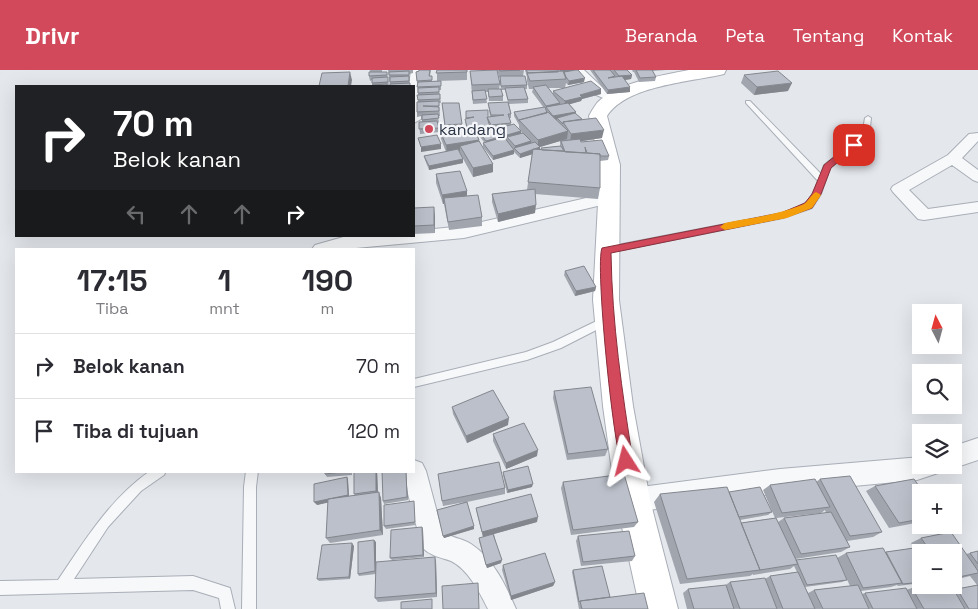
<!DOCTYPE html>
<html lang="id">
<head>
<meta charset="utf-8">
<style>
  :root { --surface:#fff; --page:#f7f7f7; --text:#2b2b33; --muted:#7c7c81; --line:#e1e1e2; --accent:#d1495b }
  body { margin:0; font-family:"Space Grotesk",sans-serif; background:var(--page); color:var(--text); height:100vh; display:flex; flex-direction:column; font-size:19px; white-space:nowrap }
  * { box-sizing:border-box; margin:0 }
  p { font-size:16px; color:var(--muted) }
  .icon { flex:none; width:28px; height:28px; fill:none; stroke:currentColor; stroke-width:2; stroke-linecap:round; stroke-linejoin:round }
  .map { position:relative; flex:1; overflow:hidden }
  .side { position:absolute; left:15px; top:178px; width:400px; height:225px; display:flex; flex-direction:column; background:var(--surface); border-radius:0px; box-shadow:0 5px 20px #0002 }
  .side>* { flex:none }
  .banner { position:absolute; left:15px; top:15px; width:400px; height:152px; border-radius:0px; box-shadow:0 5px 20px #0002; background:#202124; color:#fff; overflow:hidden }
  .needle { width:32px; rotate:354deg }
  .buttons { position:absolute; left:912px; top:234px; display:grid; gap:10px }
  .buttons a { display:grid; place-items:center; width:50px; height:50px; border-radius:0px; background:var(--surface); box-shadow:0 5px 20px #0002; font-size:25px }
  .pin { position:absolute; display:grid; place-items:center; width:42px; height:42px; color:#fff; margin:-21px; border-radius:10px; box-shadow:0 2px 8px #0006 }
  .me { position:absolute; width:55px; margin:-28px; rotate:351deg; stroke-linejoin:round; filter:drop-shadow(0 0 4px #0008) }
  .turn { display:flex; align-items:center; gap:18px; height:105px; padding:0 15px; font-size:22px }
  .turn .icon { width:65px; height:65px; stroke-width:2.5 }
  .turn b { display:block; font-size:35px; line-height:42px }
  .lanes { display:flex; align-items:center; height:48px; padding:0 15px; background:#0003; justify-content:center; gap:25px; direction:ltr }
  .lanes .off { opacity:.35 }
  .eta { display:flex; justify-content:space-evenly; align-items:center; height:85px; text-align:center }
  .eta b { font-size:30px; font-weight:700; line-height:35px }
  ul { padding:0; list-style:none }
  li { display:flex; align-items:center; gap:15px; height:65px; padding:0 15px; border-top:1px solid var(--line) }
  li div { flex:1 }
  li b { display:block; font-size:19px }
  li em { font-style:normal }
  header { display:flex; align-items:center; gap:30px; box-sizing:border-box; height:70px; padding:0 25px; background:var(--accent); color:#fff }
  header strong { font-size:24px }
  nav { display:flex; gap:28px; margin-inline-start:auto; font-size:18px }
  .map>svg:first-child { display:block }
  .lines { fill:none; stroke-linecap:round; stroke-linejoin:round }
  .lane-casing { stroke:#a9aeb7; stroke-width:2 }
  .street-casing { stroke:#a9aeb7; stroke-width:2 }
  .secondary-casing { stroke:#a9aeb7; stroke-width:2 }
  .lane { fill:#f7f8fa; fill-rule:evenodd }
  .street { fill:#f7f8fa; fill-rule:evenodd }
  .secondary { fill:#fff; fill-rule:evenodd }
  .wall { fill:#a1a5ae; fill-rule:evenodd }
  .shaded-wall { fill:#83868d }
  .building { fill:#bbc0ca; stroke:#83868d }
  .route { fill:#d1495b; stroke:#882f3b }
  .slow { fill:#f59e0b }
  .poi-dot { fill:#d1495b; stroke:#f4f6f9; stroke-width:2 }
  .labels { text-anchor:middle; stroke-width:4.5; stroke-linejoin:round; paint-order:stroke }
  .far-poi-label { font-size:16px; fill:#2b3445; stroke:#f4f6f9; text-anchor:start }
</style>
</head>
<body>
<header>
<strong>Drivr</strong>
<nav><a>Beranda</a><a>Peta</a><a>Tentang</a><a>Kontak</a></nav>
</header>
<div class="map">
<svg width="978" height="539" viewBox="0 0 978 539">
  <rect width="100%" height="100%" fill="#e4e7ec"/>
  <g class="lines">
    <defs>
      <path id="lane" d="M746 31H750L821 104 824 95 862 65 865 48 868 46 871 48 869 66 830 98 821 124 812 138 783 148 607 183 604 182 603 180 604 178 607 177 782 143C806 134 809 135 818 111L746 33Z
        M607 246 612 250 610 253 561 278 527 290 414 317V309L526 282 553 272Z
        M150 401H166L164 405 141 421 108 457 74 509 193 506 230 518 235 539H221L219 528 193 520 0 525V511L58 510C85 470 110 429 150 401Z
        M246 401H258L256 417V539H242L244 417Z"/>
      <path id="street" d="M411 0H423L421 49 414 53V16H409Z
        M571 0H584L602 17 621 29 614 33 592 23Z
        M978 63V71L962 88 978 100V112L973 110 952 95 909 120 928 139 978 132V142L924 150 918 149 893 122 891 119 893 116 948 85 969 64Z
        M608 123 614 124 616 128 614 132 464 168 345 179H312L315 175 347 166H414V161L464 156Z
        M978 368V390L954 398 947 395H954V376Z
        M921 387V395H942L938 403 917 410 780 423 633 442 624 439 621 430 624 421 633 418 780 399Z
        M414 390 422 393 426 401 442 461C450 468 462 468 471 474 493 488 506 516 516 539H488C480 523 468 499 451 491 440 487 430 486 422 477L402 401H414Z"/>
      <path id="secondary" d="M689 0H726L724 4C691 12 627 15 607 46L620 95 619 230 633 336 650 430 678 539H640L616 430 603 336 593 230 600 95 589 46C591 42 594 37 597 33 616 13 663 5 689 0Z"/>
    </defs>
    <!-- lane casing -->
    <use href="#lane" class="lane-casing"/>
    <!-- street casing -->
    <use href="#street" class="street-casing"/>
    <!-- secondary casing -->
    <use href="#secondary" class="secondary-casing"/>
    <!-- lane -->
    <use href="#lane" class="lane"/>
    <!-- street -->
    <use href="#street" class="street"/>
    <!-- secondary -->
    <use href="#secondary" class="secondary"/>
  </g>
  <!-- wall -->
  <path class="wall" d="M370 0H382V2H387L389 16H372V10L370 11 369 6Z
    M388 0H413V3L409 4 410 16H390Z
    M419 0H431L430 6H432V11H441V20H439L441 33H439L440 46H438L439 53H438L439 62 420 64 419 52H422V46L417 47V42L418 32 417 25H418L416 2 419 1Z
    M437 0H467V10L437 11Z
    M497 0H524L523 6 527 15V19H525L528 29V33L509 34 511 44V48H509L511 55 521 61V63H522L519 58V55L514 46V42L544 38 532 22 533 19H529L527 11V7L525 0H574L584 12 568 15 566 13 565 18H548L553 24V21L601 24 582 29 581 31 569 34 576 42 575 43 602 68 581 71V72L609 86 608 90 600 91V118L598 129 535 124V143L498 152 492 132V124L527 120 532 84 520 88 514 82V80V84L493 90 483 77V73L484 72 480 67V63L484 62 476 63 493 102 473 107 461 85 463 93 429 100 425 90 424 86 446 82 441 69 440 61 445 60 442 33 462 54V58L466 57 465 49H466V41L488 47H490L488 33 508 32 505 20H501L500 9ZM560 71V76L541 78V80H540V77Z
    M590 0H627L632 5 631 9 625 10 630 22 607 24Z
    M632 0H667L653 1 656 7 655 11 639 12 634 2H633Z
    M470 1 500 14 499 19 503 26V31H489L488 22H485L487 33 473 34 472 25Z
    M744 5 788 21 754 25 741 13Z
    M436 104 467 121V126L482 147V156L449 160 444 134H443L436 113Z
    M414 138 435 146V163L414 164Z
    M565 201 596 217 595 221 575 226 564 205Z
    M554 321 608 379 605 386 567 390 553 328Z
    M452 337 508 355 467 373 453 344Z
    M493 364 537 386 506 399 493 371Z
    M352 401V405L327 407 325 404Z
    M377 401 378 422 381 428 383 465 330 473 326 468 328 432 317 435 347 407 348 410 349 426 355 425 354 424Z
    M406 401 408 430 384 434 383 431Z
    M503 402 532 417 507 423 503 405Z
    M820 409 882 462 873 467 847 471 850 477 841 482 795 489 796 490 847 510 842 512 805 517 808 523 814 520 850 516 837 488 846 483 885 482 914 478 911 473 921 468 966 484 978 481V539H687L683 523 688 519 724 516 730 512 765 509 770 506 797 502 794 496 790 499 753 505V504L750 506 680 514 654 432 660 424 729 422 772 442 768 445 740 450 741 453 775 448 763 420 770 415 816 412ZM825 440 826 443 784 448 778 452 776 448 821 443ZM916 481 921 489V482H954V510L970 506 977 515 954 520 912 518 906 520 865 523 862 524 861 521 891 517 897 515 898 516 921 513V490Z
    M563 412 638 452 634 457 571 465 561 418Z
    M875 416 921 422V452L889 458 866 421Z
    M505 418V424L467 432 474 459 444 468 437 440 465 432 443 436 442 431Z
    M414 431V434L415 455 386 459 384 456Z
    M476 438 537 452 494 464 501 493 487 498 479 471V468L483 467 477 444Z
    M422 457 423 460 424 487 392 490 390 488Z
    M578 466 635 486 632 491 581 496 576 471Z
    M376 472V494L436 491 437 527 378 532 375 528 376 504 359 506 358 504Z
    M354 476 350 509 319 511 317 509Z
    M503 495 555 512 553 516 511 530 502 500Z
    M573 500 610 527 648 539H579L572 502Z"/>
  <!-- shaded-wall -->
  <path class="shaded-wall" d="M560 0H574L573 2 559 4Z
    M350 2 352 10 351 16H348Z
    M632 5 631 9 619 11V6Z
    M585 8 584 12 568 15 569 11Z
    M792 13 788 21 754 25 757 17Z
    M630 17V22L607 24 608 20Z
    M601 19V24L582 29 581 31 564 36 565 31 580 25Z
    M560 33V37L546 38V36Z
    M576 42 575 46 557 48V50L553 51V46Z
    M604 60 602 68 570 73 571 64Z
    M521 61V66L507 67V69L486 75V71Z
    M568 61 567 69 540 77V82L520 88V84L538 78V70Z
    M479 70 480 78 460 76V81L447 84 446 75Z
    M531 71V76L515 79V76Z
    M441 74V79L421 82V77Z
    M514 80V84L493 90V86Z
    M463 89V93L429 100V96Z
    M493 94V102L473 107V98Z
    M467 121V130L444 128V134H443L442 125Z
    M536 135 535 143 498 152V144Z
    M434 137 435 146V163L434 155Z
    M596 217 595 221 575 226 576 221Z
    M509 348 508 355 467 373 466 366Z
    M538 380 537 386 506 399V393Z
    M376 401H377L378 424 376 421Z
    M406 401 408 430 407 427Z
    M347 407 348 410 349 428 317 435 314 432Z
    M533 414 532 417 507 423 508 420Z
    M379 422 381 428 383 465 380 460Z
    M538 447 537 452 483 467 482 462Z
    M474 456V459L444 468 443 466Z
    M422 457 423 460 424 487 423 485Z
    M374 470 376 472V504L375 501Z
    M352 473 354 476 350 509 349 507Z
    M435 487 436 491 437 527 436 523Z
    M502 490 501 493 487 498 486 495Z
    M555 512 553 516 511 530V526Z"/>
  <!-- building -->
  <path class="building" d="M419 0H430L429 6H432V10L417 11 416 2 419 1Z
    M437 0H467V2L436 3Z
    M497 0 500 14 472 15 470 1Z
    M499 0H520L500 1Z
    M526 0H557L558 2 528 3Z
    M576 0H578L585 8 569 11 566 7 564 2Z
    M593 0H610L615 6 608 8 622 6 630 17 608 20Z
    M614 0H627L632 5 619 6Z
    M636 0H652L656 7 640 8Z
    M409 1V5H389V2Z
    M563 1 566 9 530 11 527 3Z
    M778 1 792 13 757 17 744 5Z
    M350 2 348 16H319L322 3Z
    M369 2H387V5L369 6Z
    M409 6V11L390 12V7Z
    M500 6H525L527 15 501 16Z
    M388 7V12L372 13V8Z
    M441 11V16L417 17 418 12Z
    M591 11 601 19 580 25 582 27 565 31 553 21Z
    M410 13V16H390V14Z
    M387 14V16H372V15Z
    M546 15 560 33 546 36 533 17Z
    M439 17V22L418 23V18Z
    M524 17 528 29 508 30 505 18Z
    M488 19H501L503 26 489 27Z
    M485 20 487 29 473 30 472 21Z
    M440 24V29L418 30 417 25Z
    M439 31V36H423L439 37V41L417 42V32Z
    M508 32 511 44H508L511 53 491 55 487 47 490 57 474 58 473 56 467 57 465 49 474 47 466 48V41L488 40V47L504 45H491L488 33Z
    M442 33H459L462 54 445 55Z
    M568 33 576 42 553 46 546 37Z
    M545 37 547 43 519 50 520 51H519L514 42Z
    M548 42 568 61 538 70 519 50Z
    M575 43 582 49 563 52V54L557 48Z
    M438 44 439 48 422 50V45Z
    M596 48 604 60 571 64 563 52Z
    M437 51 439 58 419 59V52Z
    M514 54 521 61 486 71 480 63Z
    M473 56 479 70 446 75 440 61Z
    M523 63 531 71 515 76 507 67Z
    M437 65 441 74 421 77 418 68Z
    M504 67 514 80 493 86 483 73Z
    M580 69 581 72 602 70 609 86H600V84L587 83 585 77 586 83 565 82 561 71Z
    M479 71 493 94 473 98 460 76Z
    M535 72 540 77 520 84 514 78Z
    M561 76 564 81 542 80 541 78Z
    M458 79 463 89 429 96 424 86Z
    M533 79 600 84V118L528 112Z
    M460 101 467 121 442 125 436 104Z
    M535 119 536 135 498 144 492 124Z
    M478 125 482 147 448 152 444 128Z
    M434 137V155L414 156V138Z
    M584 196 596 217 576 221 565 201Z
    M591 317 608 379 568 384 554 321Z
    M493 320 509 348 466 366 452 337Z
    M524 353 538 380 506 393 493 364Z
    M499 392 505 418 442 431 438 404Z
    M528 396 533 414 508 420 503 402Z
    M325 401H350L325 404Z
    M354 401H376V421L354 424Z
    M382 401H406L407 427 383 431Z
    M624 404 638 452 573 460 563 412Z
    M850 406 882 462 850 466 820 409Z
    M347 407 348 425 314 432V414Z
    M815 409 830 437 782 443 770 415Z
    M914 409 923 422H921V449L899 453 875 416Z
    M727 417 760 500 687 509 660 424Z
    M760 417 772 442 739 447 729 422Z
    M379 422 380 460 326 468 328 429Z
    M531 424 538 447 482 462 476 438Z
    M414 431 415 452 384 456V435Z
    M467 432 474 456 443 466 437 440Z
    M831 442 850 477 801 484 784 448Z
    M776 448 798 494 760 500 741 453Z
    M422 457 423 485 390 488 391 460Z
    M629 461 635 486 583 492 578 466Z
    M951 462 978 501V503L954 508V482H931L921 468Z
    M493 464 502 490 486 495 479 468Z
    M374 470 375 501 358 504V472Z
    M352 473 349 507 317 509 322 475Z
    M883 478 902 513 863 518 846 483Z
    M914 478 921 490V512L903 514 886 482Z
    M978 481V494L970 483Z
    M545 483 555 512 511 526 503 495Z
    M836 485 847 510 807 515 796 490Z
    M435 487 436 523 375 528 376 492Z
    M602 496 610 527 580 531 579 532 573 500Z
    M798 502 815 539H783L770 506Z
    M765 508 777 539H740L730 512Z
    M478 513 479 539H443L442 516Z
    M726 515 734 539H694L688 519Z
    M858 515 869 539H823L814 520Z
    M934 515H951L965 539H924L912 518Z
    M978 515V539H969L957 519Z
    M906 518 917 539H873L865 523Z
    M644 523 648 539H582L580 531Z
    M432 529V539H401V532Z"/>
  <!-- route -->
  <path class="route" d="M851 73 858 75 831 98 821 124 812 138 783 148 611 183C612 253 622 322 633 391L631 396 626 398 622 396C613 375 595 195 602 178L781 143 805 133 812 124 824 95Z"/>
  <!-- slow -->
  <path class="slow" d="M816 122 821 125 812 138 787 148 725 160 720 157 725 153C751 148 777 145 802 135 809 132 810 125 816 122Z"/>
  <!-- markers -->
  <circle class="poi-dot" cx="429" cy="59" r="5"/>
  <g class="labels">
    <!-- far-poi labels -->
    <g class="far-poi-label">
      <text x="439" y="65">kandang</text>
    </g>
  </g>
</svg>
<div class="buttons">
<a><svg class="needle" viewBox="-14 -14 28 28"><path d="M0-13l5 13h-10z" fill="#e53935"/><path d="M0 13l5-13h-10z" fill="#7c7c81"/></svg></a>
<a><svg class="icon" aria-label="search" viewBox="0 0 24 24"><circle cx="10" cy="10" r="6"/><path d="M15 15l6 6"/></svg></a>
<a><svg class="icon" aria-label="layers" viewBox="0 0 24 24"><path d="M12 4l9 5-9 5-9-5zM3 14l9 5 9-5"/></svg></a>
<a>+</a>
<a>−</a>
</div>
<div class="pin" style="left:854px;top:75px;background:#d93025"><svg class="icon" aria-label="arrive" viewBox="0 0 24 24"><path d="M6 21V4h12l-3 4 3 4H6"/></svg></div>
<svg class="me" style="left:626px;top:391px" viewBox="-20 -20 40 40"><path d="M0-17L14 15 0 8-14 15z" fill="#d1495b" stroke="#fff" stroke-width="4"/></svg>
<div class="banner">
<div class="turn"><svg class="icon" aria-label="right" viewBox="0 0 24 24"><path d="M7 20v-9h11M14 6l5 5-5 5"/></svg><div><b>70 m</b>Belok kanan</div></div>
<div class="lanes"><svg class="icon off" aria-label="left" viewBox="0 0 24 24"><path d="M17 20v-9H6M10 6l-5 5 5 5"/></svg><svg class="icon off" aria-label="ahead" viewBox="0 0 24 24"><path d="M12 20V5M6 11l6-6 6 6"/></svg><svg class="icon off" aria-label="ahead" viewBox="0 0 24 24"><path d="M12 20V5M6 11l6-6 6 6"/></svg><svg class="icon" aria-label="right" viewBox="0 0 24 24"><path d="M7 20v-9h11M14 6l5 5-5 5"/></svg></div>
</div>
<section class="side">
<div class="eta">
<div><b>17:15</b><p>Tiba</p></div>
<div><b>1</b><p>mnt</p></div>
<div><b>190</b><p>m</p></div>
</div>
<ul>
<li><svg class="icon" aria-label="right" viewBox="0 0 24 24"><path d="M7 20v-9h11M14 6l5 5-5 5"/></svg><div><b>Belok kanan</b></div><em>70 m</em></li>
<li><svg class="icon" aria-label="arrive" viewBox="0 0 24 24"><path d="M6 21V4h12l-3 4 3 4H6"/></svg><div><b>Tiba di tujuan</b></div><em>120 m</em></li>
</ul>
</section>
</div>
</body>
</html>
